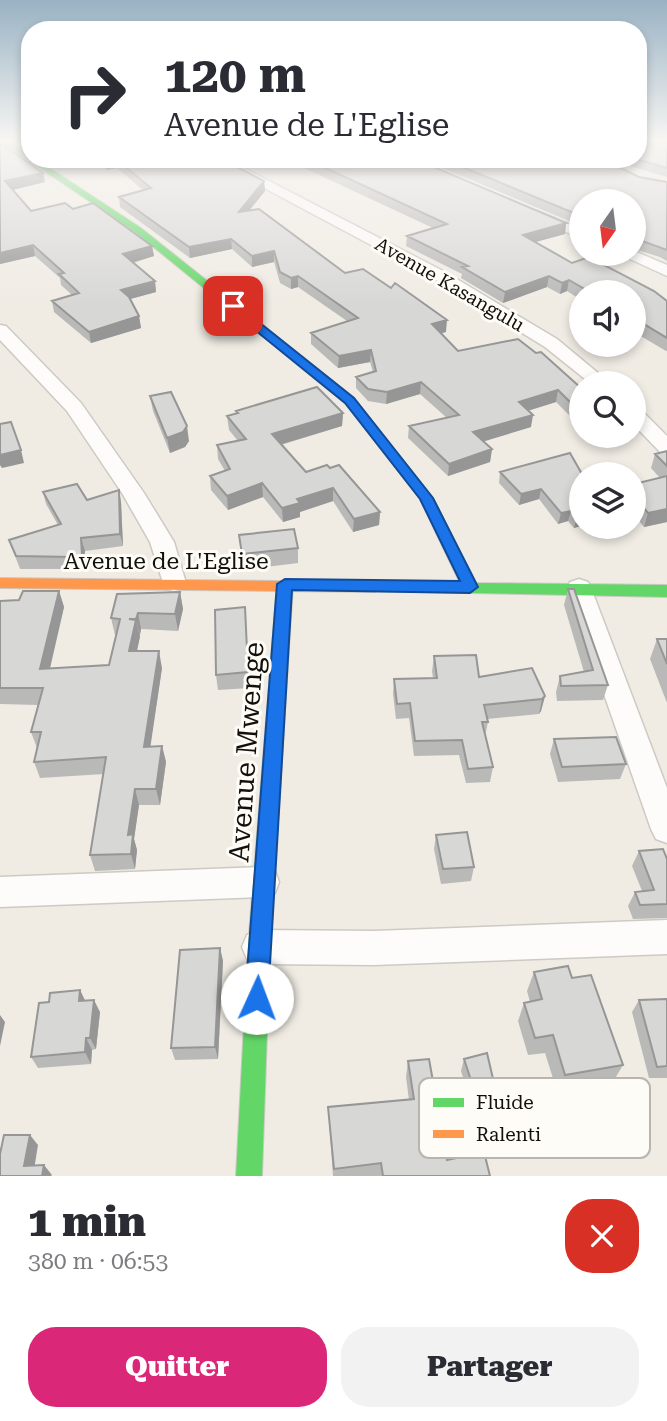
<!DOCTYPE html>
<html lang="fr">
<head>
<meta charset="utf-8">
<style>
  :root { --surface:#fff; --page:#f2f2f3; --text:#2b2b33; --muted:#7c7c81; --accent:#db2777 }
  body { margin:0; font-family:"Roboto Serif",serif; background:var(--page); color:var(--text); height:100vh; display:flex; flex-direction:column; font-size:26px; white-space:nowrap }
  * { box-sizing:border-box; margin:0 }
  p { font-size:23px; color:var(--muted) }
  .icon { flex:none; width:38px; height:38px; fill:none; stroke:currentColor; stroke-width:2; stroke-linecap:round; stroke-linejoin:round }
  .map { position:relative; height:1176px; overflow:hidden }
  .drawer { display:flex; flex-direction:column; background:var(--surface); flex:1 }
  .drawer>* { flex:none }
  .top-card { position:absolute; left:21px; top:21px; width:626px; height:147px; border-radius:28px; box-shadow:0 4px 10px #0003; background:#fff; color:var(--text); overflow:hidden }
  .needle { width:46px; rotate:194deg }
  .buttons { position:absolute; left:569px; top:189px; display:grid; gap:14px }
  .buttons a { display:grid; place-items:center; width:77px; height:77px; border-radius:50%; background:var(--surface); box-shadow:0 4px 10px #0003; font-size:35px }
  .pin { position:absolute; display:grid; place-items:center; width:60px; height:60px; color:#fff; margin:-30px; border-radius:14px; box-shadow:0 4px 10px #0006 }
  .me { position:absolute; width:77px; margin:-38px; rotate:2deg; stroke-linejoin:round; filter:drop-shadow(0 0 5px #0008) }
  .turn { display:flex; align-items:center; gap:24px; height:147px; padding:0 28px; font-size:32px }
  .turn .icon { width:91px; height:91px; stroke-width:2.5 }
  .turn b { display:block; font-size:49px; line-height:60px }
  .round { display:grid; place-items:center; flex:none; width:74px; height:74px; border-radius:28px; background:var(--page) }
  .head { display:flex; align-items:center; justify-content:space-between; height:119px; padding:0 28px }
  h1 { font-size:42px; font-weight:800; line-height:52px }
  .primary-button { display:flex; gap:14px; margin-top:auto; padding:14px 28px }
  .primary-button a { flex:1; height:80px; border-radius:28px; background:var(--accent); color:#fff; font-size:28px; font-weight:800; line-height:80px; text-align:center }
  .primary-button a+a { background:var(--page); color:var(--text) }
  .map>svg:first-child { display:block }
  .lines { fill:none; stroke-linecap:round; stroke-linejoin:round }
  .street-casing { stroke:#cccac3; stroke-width:3 }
  .fast-casing { stroke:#cccac3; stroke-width:2 }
  .slow-casing { stroke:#cccac3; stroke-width:2 }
  .street { fill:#fdfcfb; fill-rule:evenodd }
  .fast { fill:#63d668; fill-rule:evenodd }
  .slow { fill:#ff974d; fill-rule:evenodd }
  .wall { fill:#b9b9b8 }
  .shaded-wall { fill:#969696 }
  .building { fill:#d7d7d6; stroke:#969696; stroke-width:2 }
  .route { fill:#1a73e8; stroke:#114b97; stroke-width:2 }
  .labels { text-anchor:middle; stroke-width:6; stroke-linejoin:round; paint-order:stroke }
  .far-street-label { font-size:19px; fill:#13100b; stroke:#fefcf6 }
  .street-label { font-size:23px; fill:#13100b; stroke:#fefcf6 }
  .near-street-label { font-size:28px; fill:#13100b; stroke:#fefcf6 }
  .key { fill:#fefcf6; stroke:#b8b5b0; stroke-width:2 }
  .key-label { font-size:19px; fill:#13100b }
</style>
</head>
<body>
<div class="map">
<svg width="667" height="1176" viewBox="0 0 667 1176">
  <rect width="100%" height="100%" fill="#f0ece4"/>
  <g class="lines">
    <defs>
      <path id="street" d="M210 159H226L233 163 277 159 244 168 445 272 557 339 610 383H590L545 347 433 278Z
        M398 159H415L452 177 440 180Z
        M537 211 581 229V238L532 218 530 215Z
        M634 251 667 265V276L619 254H634Z
        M0 325 6 326 81 403 144 493 174 542 186 583 183 589 174 591 165 589 150 542 122 493 67 411 0 340Z
        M634 408 641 410 667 436V454L660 452 634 425Z
        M579 579 588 582 591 588 667 788V843L656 839 651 829 567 588 570 582Z
        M263 867 275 871 279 882 275 893 263 897 0 907V877Z
        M667 920V954L374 965 259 964 247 959 242 947 247 935 259 930 374 931Z"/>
      <path id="fast" d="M0 141H8L30 155V159H36L141 228 353 397 433 498 476 583 667 585V597L369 591 367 587 369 583 375 582 460 583 420 499 345 403 135 232Z
        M285 579 293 584 270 947 262 1176H236L248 947 277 584Z"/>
      <path id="slow" d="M0 578 375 582 383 587 375 592 0 588Z"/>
    </defs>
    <!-- street casing -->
    <use href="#street" class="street-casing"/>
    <!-- fast casing -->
    <use href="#fast" class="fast-casing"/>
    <!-- slow casing -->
    <use href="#slow" class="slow-casing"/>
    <!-- street -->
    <use href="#street" class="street"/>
    <!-- fast -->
    <use href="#fast" class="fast"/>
    <!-- slow -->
    <use href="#slow" class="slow"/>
  </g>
  <!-- wall -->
  <path class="wall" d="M667 141V177L606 159H639Z
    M0 143 45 182 13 190 31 211 73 209 152 246 154 256 133 263 155 281 156 292 130 299 139 316 141 328 91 343 54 312 52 301 72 295 61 285 60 278 35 256 0 264Z
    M93 159H222L264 181 265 191 249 210 345 273 446 332 441 333 458 351 581 388V417L573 419 556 402 528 411 531 427 483 441 492 449 490 462 448 476 408 438 409 426 447 418 420 394 386 404 368 401 356 388V377L373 372 370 362 338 368 311 344V333L347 321 298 287 291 289 280 283 274 262 252 267 232 249 190 258 120 207 119 197 143 190 117 168 107 170Z
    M285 159H394L407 167 566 223 565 234 535 242 572 263 667 301V351H666L634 332V292H581V300L567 291 560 294 547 287 503 303 461 278 462 274 406 246 407 236 433 228Z
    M441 159H602L639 177 667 182V261L660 257 634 249V201H581V226L440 167Z
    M150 396 189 441 185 447 170 453 153 411Z
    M236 411 343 413 342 426 281 445 306 472 330 468 380 512 379 525 353 532 333 501 300 512V517L283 522 263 497 228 510 211 490 210 476 225 471 218 459 217 445 238 441 229 430 227 416 236 414Z
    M667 451V522L644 527 634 515V496L660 478 651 468 655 454Z
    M570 453 581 526 574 528 568 521 558 524 539 499 519 505 499 483 500 472Z
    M43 492 87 500 121 502 123 546 85 551V568L77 569H20L9 540 58 525 46 504Z
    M239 535 298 548V563L243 570Z
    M568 589 608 685 603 700 557 701 556 692 560 676 584 672 564 605Z
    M59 591 64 607 49 669 109 665 116 635H115L111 618 180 592 183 609 178 631 141 629 137 651 162 668 150 746H162L166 762 160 805H139L134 839 137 850 135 869 95 871 90 855 104 774 40 778 34 762 37 748 31 732 38 705 0 704V601L19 600Z
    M245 607 250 688 218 690 216 675Z
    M657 639H667V703L650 659Z
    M434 656 479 677 545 696 541 711 539 714 487 719 488 722 485 736 493 767 490 782 466 783 459 755 414 756 409 718 396 719 393 694 394 679 433 678 432 671Z
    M554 739 626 764 620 779 558 782 550 754Z
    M436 835 474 867 471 881 441 884 434 849Z
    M639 851 667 859V918L633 919 628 906 635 892 642 891 632 866Z
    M220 948 223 961 218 1059 175 1060 171 1048Z
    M534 972 572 978 623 1065 613 1082 557 1091 545 1053 528 1055 518 1021 524 1003 530 1002 527 991Z
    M80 990 85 1000 100 1012 96 1049 92 1050 91 1064 38 1068 31 1057 49 1002Z
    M667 999V1078H649L632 1012 639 1000Z
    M464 1059 497 1096 555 1124 550 1135 487 1151 461 1071Z
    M408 1061 447 1160 490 1176H333L328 1107 409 1100 406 1077Z"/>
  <!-- shaded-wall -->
  <path class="shaded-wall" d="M25 141H30V144L26 145Z
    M112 159H115L117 168 107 170 105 161Z
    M43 173 45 182 8 191 5 181Z
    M264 181 265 191 240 222 239 212Z
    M566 223 565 234 521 246 523 235Z
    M231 239 232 249 190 258 189 247Z
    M637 239 635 249H634V240Z
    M33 245 35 256 0 264V253Z
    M152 246 154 256 124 265 123 254Z
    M274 251V262L252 267V256Z
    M298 276V287L291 289V278Z
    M549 276 547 287 503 303 505 292Z
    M569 280 567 291 560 294 562 283Z
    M155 281 156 292 123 301 121 290Z
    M139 316 141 328 91 343 89 332Z
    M447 320 446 332 431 336 432 324Z
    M371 350 370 362 338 368 339 356Z
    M421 382 420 394 386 404 387 392Z
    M558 390 556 402 517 414 519 402Z
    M581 405V417L573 419 575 407Z
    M343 413 342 426 272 447V434Z
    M533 415 531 427 472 445 473 432Z
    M187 426 189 441 185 447 170 453 167 438Z
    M492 449 490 462 448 476 449 464Z
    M21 450 24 463 2 468 0 465V455Z
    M262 483 263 497 228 510 227 496Z
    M333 488V501L300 512V517L283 522 282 508 297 499Z
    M541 489 539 499 519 505 521 494Z
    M119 490 121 502 123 546 120 534Z
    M667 509V522L644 527 648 513Z
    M571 511 568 521 558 524 561 513Z
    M380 512 379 525 353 532 354 519Z
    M581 516V526L574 528 577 517Z
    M81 538 85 551V568L77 569 74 557Z
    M59 591 64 607 46 686 40 669Z
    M180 592 183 609 178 631 175 614Z
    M138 613 141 629 140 635 136 619Z
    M136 620 140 637 133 668 129 651Z
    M159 651 162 668 148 763 144 747Z
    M545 696 541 711 539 714 542 699Z
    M162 746 166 762 160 805 156 789Z
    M135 789 139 805 134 839 137 850 135 869 131 854 128 835Z
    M220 948 223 961 218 1059 215 1047Z
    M80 990 86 1003 79 1001Z
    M94 1000 100 1012 96 1049 90 1038Z
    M0 1015 5 1022 0 1046Z
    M86 1038 92 1050 91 1064 85 1052Z
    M555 1124 550 1135 487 1151 491 1141Z
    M30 1135 38 1145 33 1176 24 1166Z
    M44 1165 52 1175 51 1176H42Z"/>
  <!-- building -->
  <path class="building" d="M639 141H667V168L636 159H639Z
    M0 143 43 173 5 181 31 211 65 203 73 209 93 203 152 246 123 254 155 281 121 290 129 297 139 316 89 332 52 301 79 293 59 274 64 273 33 245 0 253Z
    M116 159H222L264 181 239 212 259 209 345 273 363 269 391 288 395 283 447 320 432 324 458 351 518 339 536 353 541 352 581 388V405L575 407 558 390 519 402 533 415 473 432 492 449 449 464 409 426 459 415 421 382 387 392 368 389 356 377 376 371 371 350 339 356 311 333 358 318 298 276 291 278 280 272 274 251 252 256 231 239 189 247 119 197 151 188Z
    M306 159H394L407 167 422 162 566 223 523 235 572 263 589 257 654 291 667 301V338L634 318V292H590L569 280 562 283 549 276 505 292 462 267 468 266 407 236 447 224Z
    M443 159H602L639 177 667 182V250L637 239 634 240V201H581V216Z
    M317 387 343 413 272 434 306 472 327 465 330 468 339 465 380 512 354 519 333 488 297 499 300 503 282 508 262 483 227 496 210 476 230 469 217 445 246 439 227 416 238 413 236 411Z
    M171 392 187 426 183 432 167 438 150 396Z
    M11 422 21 450 0 455V424Z
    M667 451V466L655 454Z
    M570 453 582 474H581V516L577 517 571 511 561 513 541 489 521 494 500 472Z
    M667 476V509L648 513 634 496V484Z
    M77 484 87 500 119 490 120 534 81 538 82 555 74 557 16 556 9 540 61 524 43 492Z
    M294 529 298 548 242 554 239 535Z
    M568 589H574L608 685 561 686 560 676 593 670Z
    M23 591H59L40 669 109 665 120 619 111 618 117 594 180 592 175 614 138 613 136 619H129L136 620 129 651H159L144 747 162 746 156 789H135L128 835 133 834 131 854 90 855 106 757 34 762 41 732H31L43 688H0V601L19 600Z
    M245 607 248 672 216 675 215 610Z
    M657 639H667V664Z
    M476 655 479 677 532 668 545 696 542 699 484 705 488 722H482L493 767 468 769 462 740 415 741 410 703 397 704 394 679 437 678 434 656Z
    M616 737 626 764 562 767 554 739Z
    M467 832 474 867 443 869 436 835Z
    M663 849 667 859V904L640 905 635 892 654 890 639 851Z
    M220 948 215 1047 171 1048 180 950Z
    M568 966 572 978 591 975 623 1065 565 1075 553 1035 535 1038 524 1003 542 999 534 972Z
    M80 990 79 1001 94 1000 90 1038H86L85 1052 31 1057 39 1003 49 1002 50 993Z
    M667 999V1066L657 1067 639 1000Z
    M487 1053 497 1096 542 1085 555 1124 491 1141 464 1059Z
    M429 1059 447 1160 484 1152 490 1176H383L381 1163 334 1169 328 1107 414 1099 408 1061Z
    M4 1135H30L24 1166 44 1165 42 1176H0V1154Z"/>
  <!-- sky -->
  <linearGradient id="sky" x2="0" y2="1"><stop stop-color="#99b2c3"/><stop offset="0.46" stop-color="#f8f6f3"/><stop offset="1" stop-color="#f8f6f3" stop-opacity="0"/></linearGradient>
  <rect width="667" height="306" fill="url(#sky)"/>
  <!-- route -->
  <path class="route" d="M229 304H236L354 398 433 498 478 587 470 593 292 590 268 998 265 1006 257 1010 248 1006 245 998 277 584 285 579 460 581 420 499 345 403 229 309Z"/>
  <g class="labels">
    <!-- far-street labels -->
    <g class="far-street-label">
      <text transform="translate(450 284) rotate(30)" y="7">Avenue Kasangulu</text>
    </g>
    <!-- street labels -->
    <g class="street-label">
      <text x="166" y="569">Avenue de L'Eglise</text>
    </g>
    <!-- near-street labels -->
    <g class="near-street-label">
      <text transform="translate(246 752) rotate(-86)" y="10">Avenue Mwenge</text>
    </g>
  </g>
  <!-- legend -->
  <rect x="419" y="1078" width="231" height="80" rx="10" class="key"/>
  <rect x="433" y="1098" width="31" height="9" fill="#63d668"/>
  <rect x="433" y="1130" width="31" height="8" fill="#ff974d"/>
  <g class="key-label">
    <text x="476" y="1109">Fluide</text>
    <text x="476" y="1141">Ralenti</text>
  </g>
</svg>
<div class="buttons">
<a><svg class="needle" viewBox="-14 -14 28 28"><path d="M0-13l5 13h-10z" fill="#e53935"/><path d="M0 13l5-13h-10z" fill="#7c7c81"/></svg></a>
<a><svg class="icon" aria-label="sound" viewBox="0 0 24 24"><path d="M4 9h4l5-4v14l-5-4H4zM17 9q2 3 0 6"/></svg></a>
<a><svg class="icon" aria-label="search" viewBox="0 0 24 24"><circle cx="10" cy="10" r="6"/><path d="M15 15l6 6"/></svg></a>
<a><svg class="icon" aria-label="layers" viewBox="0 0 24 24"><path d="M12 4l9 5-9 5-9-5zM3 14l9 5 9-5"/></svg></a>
</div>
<div class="pin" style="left:233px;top:306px;background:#d93025"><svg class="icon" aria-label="arrive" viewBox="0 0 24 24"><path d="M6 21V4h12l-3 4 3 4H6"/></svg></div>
<svg class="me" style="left:257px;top:998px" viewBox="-20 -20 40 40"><circle r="19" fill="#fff"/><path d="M0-13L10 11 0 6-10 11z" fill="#1a73e8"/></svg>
<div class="top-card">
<div class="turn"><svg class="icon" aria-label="right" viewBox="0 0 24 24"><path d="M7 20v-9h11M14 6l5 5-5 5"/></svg><div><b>120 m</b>Avenue de L'Eglise</div></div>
</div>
</div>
<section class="drawer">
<div class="head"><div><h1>1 min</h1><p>380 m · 06:53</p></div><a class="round" style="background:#d93025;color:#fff"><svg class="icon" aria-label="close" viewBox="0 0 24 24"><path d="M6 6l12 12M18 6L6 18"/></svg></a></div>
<div class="primary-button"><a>Quitter</a><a>Partager</a></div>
</section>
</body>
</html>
